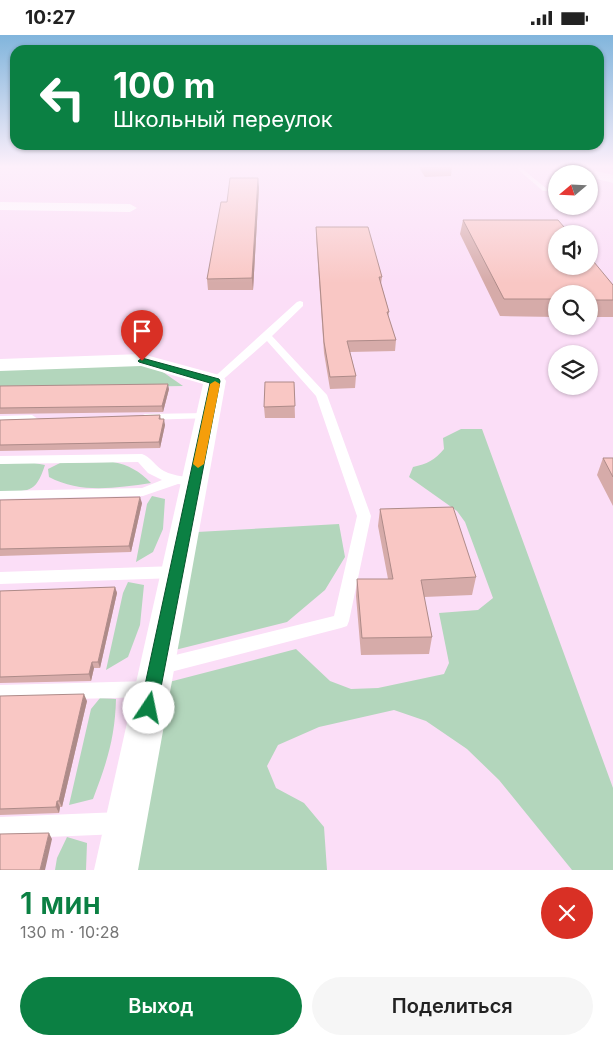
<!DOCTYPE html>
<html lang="ru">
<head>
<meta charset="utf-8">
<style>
  :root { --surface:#fff; --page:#f6f6f6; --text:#222; --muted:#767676; --accent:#0b8043 }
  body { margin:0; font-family:Inter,sans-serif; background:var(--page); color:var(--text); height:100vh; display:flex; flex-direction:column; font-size:19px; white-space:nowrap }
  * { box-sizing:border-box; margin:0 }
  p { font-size:16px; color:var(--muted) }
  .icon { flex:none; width:28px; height:28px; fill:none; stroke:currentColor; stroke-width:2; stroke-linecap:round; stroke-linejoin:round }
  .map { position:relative; height:835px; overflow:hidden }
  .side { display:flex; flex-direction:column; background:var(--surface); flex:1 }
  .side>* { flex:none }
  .top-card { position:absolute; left:10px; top:10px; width:594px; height:105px; border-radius:15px; box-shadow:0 1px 4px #0004; background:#0b8043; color:#fff; overflow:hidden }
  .needle { width:32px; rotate:251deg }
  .fabs { position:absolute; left:548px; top:130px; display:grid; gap:10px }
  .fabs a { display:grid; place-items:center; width:50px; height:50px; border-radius:50%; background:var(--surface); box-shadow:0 1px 4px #0004; font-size:25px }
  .pin { position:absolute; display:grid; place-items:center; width:42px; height:42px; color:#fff; margin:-51px -21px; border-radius:50% 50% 50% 0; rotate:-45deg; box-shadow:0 0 5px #0007 }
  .pin .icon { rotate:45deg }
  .me { position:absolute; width:55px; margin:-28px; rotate:11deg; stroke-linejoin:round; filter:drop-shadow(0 0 4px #0008) }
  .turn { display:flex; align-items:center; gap:18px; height:105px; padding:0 20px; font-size:22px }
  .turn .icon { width:65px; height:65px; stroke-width:2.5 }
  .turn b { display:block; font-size:35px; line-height:42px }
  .round { display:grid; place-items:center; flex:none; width:52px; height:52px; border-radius:26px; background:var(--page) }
  .overview { display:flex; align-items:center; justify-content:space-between; height:85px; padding:0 20px }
  h1 { font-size:30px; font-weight:600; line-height:38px; color:var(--accent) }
  .primary-button { display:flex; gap:10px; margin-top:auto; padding:10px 20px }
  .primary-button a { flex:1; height:58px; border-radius:30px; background:var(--accent); color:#fff; font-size:20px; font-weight:600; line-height:58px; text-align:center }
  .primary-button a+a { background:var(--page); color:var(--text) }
  .status { display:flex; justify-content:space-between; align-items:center; height:35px; padding:0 25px; background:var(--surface); direction:ltr }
  .status svg { height:14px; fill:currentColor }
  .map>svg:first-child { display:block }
  .green { fill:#b3d6bc }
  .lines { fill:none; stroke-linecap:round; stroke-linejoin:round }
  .lane { fill:#fff; fill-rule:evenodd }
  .street { fill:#fff; fill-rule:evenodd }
  .primary { fill:#fff; fill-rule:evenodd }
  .wall { fill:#d6aba9 }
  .shaded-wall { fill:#ae8b89 }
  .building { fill:#f9c7c4; stroke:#ae8b89 }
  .route { fill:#0b8043; stroke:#07532c }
  .slow { fill:#f59e0b }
</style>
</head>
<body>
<div class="status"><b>10:27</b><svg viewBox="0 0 49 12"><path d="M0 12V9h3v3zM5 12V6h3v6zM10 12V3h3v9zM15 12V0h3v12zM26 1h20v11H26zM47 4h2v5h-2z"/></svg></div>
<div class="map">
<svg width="613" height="835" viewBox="0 0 613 835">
  <rect width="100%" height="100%" fill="#fbdef7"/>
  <!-- green -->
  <path class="green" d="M138 329 160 335 183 351 0 354V335Z
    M461 394H482L613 753V835H572L499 745 467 714 426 686 394 675 319 692 278 710 267 731 276 753 304 768 324 792 327 835H136L169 647 296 614 330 646 351 654 378 653 444 639 449 628 439 578 478 575 493 563 465 487 457 476 409 442 413 432C427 429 435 425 444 414L443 403Z
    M29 427 45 430C35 460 29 455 0 457V429Z
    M113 427C129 430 139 436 151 448 116 453 81 459 49 442L48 434 60 428Z
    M152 461 165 464 163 494 153 517 136 527 147 469Z
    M339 489 345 522 325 555 287 587 175 615 197 497Z
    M128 547 144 550 140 590 128 622 106 635 123 558Z
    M100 663 116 664C115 703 107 727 93 764L69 770 91 674Z
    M67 802 87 808 86 835H55L57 823Z"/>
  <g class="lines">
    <!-- lane -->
    <path class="lane" d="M514 131H522L520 132 547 154V156H543Z
      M300 266 303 267V271L272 301 327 360 371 481 349 586 347 591 341 593 159 640 153 637 150 632 153 627 159 624 334 581 357 481 316 361 267 306 219 348 215 349 210 346 297 267Z
      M208 378 214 381 212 383 145 385 139 382 145 379Z
      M32 380 38 384 36 386 0 389V381Z
      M142 419C150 421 156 432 164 436 175 442 188 441 200 444L202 447 195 451 178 449 143 461 0 464V456L142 453 162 445 148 438 138 427 0 429V421Z
      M176 531 181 533 184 537 181 541 176 543 0 549V537Z
      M150 646 156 648 159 654 156 660 150 662 0 666V650Z
      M120 777 128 780 131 788 128 796 120 799 0 804V782Z"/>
    <!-- street -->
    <path class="street" d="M0 167 130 169 137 173 130 177 0 175Z
      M142 319 223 341 226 346 138 835H94L203 349 141 331 0 336V324Z"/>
    <!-- primary -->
    <path class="primary" d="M554 131H576L613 140V148L589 142V139H576L556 134Z"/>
  </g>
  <!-- wall -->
  <path class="wall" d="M418 131H452L451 141 425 142Z
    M259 152 253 255H208L207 244 227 167Z
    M463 185 613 250V282H589V259H556V282L500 281 460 199Z
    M316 192 382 242 381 249 389 277 388 282 396 305 395 316 350 317 356 341 355 353 330 354 324 318 316 201Z
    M294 347 295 383H265L264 372Z
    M0 351 169 354 163 377 0 379Z
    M160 380 161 384 165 390 160 413 0 416V385Z
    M603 423H613V471L597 440Z
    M0 465 142 468 131 517 0 521Z
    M380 474 476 542 472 560 424 562 432 602 429 619 361 620 356 561 357 544H388L378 491Z
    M115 552 117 558 100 633H94L91 646 0 648V556Z
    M0 661 87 666 62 772H60L59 778 0 780Z"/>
  <!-- shaded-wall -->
  <path class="shaded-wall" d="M258 143 259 152 253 255 252 243Z
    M168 349 169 354 163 377 162 371Z
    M164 384 165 390 160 413 159 407Z
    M140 462 142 468 131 517 129 511Z
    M115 552 117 558 100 633 98 627Z
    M92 627 94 633 91 646 89 639Z
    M84 659 87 666 62 772 59 766Z
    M57 766 60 772 59 778 56 772Z
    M49 798 52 804 45 835H40Z"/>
  <!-- building -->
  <path class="building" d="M425 131H452L426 132Z
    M230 143H258L252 243 207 244 221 167H227Z
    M463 185H558L570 199H556V231H589V221L613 250V265H589V259H556V264H504Z
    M316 192H368L382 242H379L389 277H387L396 305 347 306 356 341 330 342 324 307Z
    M265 347H294L295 371 264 372Z
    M168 349 162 371 0 373V351Z
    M160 380 159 384H164L159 407 0 410V385Z
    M603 423H613V442Z
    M140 462 129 511 0 514V465Z
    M453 472 476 542 421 545 432 602 362 603 357 544H393L380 474Z
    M115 552 98 627H92L89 639 0 642V556Z
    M84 659 59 766H57L56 772 0 774V661Z
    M49 798 40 835H0V799Z"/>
  <!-- sky -->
  <linearGradient id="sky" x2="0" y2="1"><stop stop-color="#81b5dc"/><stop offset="0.53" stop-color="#fdf0fb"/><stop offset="1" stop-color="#fdf0fb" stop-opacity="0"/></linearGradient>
  <rect width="613" height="248" fill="url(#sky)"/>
  <!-- route -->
  <path class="route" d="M142 323 219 344 220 346 157 673 155 679 149 681 143 679 140 673 210 348 139 327 138 326Z"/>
  <!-- slow -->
  <path class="slow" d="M215 346 220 349 204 429 198 433 193 429 210 349Z"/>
</svg>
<div class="fabs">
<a><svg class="needle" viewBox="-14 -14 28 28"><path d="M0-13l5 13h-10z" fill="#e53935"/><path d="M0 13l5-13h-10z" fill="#767676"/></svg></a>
<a><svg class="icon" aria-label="sound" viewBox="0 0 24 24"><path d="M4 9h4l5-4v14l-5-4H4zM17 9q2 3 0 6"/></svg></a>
<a><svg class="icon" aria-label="search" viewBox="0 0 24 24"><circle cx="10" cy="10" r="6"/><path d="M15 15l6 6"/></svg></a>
<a><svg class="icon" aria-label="layers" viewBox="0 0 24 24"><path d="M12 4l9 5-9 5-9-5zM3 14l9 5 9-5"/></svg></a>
</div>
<div class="pin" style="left:142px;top:326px;background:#d93025"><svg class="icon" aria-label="arrive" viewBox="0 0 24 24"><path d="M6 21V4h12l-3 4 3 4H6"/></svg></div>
<svg class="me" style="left:149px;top:673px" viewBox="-20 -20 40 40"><circle r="19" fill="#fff"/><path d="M0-13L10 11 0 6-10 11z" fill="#0b8043"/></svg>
<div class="top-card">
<div class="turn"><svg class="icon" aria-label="left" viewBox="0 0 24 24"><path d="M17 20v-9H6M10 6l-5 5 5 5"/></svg><div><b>100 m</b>Школьный переулок</div></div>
</div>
</div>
<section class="side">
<div class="overview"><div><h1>1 мин</h1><p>130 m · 10:28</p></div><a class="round" style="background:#d93025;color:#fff"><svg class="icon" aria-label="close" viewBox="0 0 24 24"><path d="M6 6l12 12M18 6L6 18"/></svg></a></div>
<div class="primary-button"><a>Выход</a><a>Поделиться</a></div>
</section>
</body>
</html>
